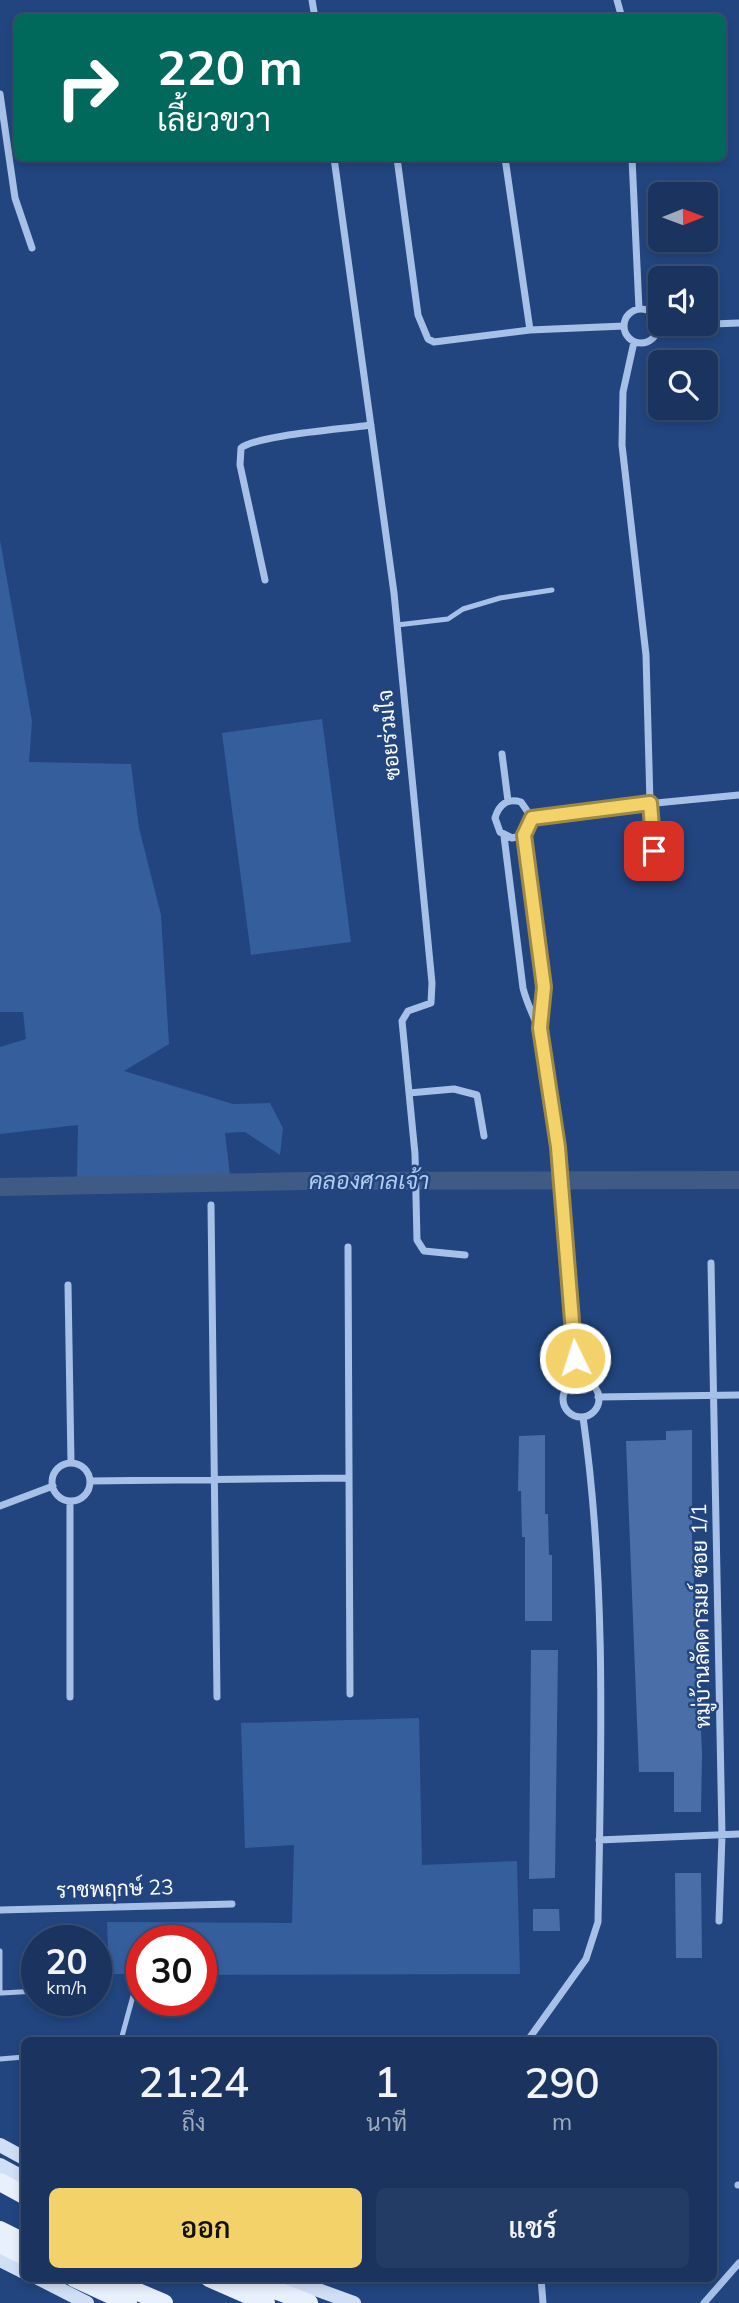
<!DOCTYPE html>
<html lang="th">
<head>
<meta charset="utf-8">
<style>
  :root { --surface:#1a345f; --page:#233c65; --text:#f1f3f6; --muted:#9faabd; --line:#384f74; --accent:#f3d269 }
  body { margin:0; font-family:Mulish,Sarabun,sans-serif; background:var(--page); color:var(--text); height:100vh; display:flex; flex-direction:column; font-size:26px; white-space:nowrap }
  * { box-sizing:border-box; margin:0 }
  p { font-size:23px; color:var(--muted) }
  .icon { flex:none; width:38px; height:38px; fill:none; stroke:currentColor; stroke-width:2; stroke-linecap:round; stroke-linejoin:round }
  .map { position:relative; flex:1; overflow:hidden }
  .sheet { position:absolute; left:21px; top:2037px; width:696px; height:245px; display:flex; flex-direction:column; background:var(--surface); border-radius:10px; box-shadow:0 4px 10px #0003,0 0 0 2px var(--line) }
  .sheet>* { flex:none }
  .guide { position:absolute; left:14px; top:14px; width:712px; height:147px; border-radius:10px; box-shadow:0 4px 10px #0003,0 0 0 2px var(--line); background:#00695c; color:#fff; overflow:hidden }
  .needle { width:46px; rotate:89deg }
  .fabs { position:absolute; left:648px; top:182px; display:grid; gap:14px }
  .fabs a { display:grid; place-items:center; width:70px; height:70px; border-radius:10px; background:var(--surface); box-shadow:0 4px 10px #0003,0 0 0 2px var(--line); font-size:35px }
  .speed { position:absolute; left:21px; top:1925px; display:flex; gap:14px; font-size:35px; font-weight:700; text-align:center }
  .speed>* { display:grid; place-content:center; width:91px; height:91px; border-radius:50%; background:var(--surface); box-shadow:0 4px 10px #0003,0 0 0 2px var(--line); line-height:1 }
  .speed small { font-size:18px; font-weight:400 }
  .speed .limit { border:10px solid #d22; background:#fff; color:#111 }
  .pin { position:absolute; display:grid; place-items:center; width:60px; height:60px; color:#fff; margin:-30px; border-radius:14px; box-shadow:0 4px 10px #0006 }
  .me { position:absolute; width:77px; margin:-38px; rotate:356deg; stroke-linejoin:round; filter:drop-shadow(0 0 5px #0008) }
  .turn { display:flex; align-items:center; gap:24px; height:147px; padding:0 28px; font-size:32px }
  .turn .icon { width:91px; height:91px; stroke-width:2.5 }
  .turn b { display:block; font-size:49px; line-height:60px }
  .eta { display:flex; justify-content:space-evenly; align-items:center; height:119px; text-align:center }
  .eta b { font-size:42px; font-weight:600; line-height:49px }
  .primary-button { display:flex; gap:14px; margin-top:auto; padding:14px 28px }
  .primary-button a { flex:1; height:80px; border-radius:10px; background:var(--accent); color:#111; font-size:28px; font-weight:600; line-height:80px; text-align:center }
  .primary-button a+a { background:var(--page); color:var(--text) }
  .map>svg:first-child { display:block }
  .green { fill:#355e9d }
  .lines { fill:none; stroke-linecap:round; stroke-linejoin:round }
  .canal { stroke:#3f5a84; stroke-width:18 }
  .building { fill:#4a6fa8 }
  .service { stroke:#a7c0e7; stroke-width:5 }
  .minor { stroke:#a7c0e7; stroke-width:7 }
  .secondary { stroke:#d1dff6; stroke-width:14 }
  .primary { stroke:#e8effd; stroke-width:18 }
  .route-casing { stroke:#9e8844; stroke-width:18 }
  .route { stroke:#f3d269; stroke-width:12 }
  .labels { text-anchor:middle; stroke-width:5; stroke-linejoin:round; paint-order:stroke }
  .street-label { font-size:21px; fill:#fff; stroke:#22457f }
  .water-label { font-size:23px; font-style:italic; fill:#b2cbef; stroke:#22457f }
</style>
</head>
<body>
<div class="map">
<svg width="739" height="2303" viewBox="0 0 739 2303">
  <rect width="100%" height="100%" fill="#22457f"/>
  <!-- green -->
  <path class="green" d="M0 540 32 721 29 762 131 764 139 828 161 915 169 1044 124 1071 233 1104 270 1103 283 1128 280 1155 245 1132 225 1133 230 1175 77 1177 78 1125 0 1134V1047L26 1039 23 1012H0Z
    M322 719 351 942 251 955 222 733Z
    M419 1718 422 1865 517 1861 520 1974 201 1975V1941H142V1974H109L107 1922 292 1923 294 1845 245 1848 241 1723Z"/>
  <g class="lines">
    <!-- canal -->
    <path class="canal" d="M0 1187 306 1181 739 1180"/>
  </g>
  <!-- building -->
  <path class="building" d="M692 1430V1539L702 1753 701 1812H674V1772H639L626 1441 666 1440V1431Z
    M545 1435V1514H548L549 1555H552V1621H525V1537H522L521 1491H518L519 1436Z
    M531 1650H558L555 1878 529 1879Z
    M675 1873H701L702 1958H676Z
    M533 1909H559L560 1931H533Z"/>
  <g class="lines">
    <!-- service -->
    <path class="service" d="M397 625 448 619 463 609 500 598 552 590
      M0 1951V1993
      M2 1993 37 1991
      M121 2040 136 1985
      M0 2059 24 2057"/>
    <!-- minor -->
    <path class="minor" d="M312 0 315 18
      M617 0 622 18
      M0 94 15 198 32 248
      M334 158 394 593 432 983 431 1003 408 1011 402 1021 415 1154 417 1240 424 1251 465 1255
      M397 158 418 315 428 339 434 342 530 330 624 326
      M505 158 530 330
      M632 158 639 309
      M624 326a17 17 0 1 1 34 0a17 17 0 1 1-34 0Z
      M658 326 739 323
      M634 342 623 392 622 445 646 655 650 803 657 876
      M265 580 240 465 241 448C258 435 345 429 371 425
      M502 754 508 801
      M532 818 594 809 739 795
      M524 835 512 838 500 832 495 818C499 804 508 798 521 802L532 818 524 835 544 987 540 1027
      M504 836 523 988C528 1009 540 1026 544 1048 565 1158 569 1271 576 1382
      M409 1093 454 1089 477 1095 484 1136
      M211 1205 217 1697
      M348 1247 350 1694
      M711 1263 722 1836 719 1921
      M68 1285 71 1463
      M563 1399a18 18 0 1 1 36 0a18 18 0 1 1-36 0Z
      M598 1397 739 1395
      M52 1482a19 19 0 1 1 38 0a19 19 0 1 1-38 0Z
      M90 1481 348 1478
      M70 1501V1697
      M0 1506 53 1486
      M599 1840 739 1834
      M0 1910 232 1904
      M528 2040 586 1959 598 1922C601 1755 607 1584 583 1417
      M738 2185H739
      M541 2278 543 2303
      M704 2303 739 2263"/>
    <!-- secondary -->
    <path class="secondary" d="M0 2145 24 2158
      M0 2165 24 2178
      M0 2260 24 2272
      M38 2278 87 2303
      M285 2278 354 2303"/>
    <!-- primary -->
    <path class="primary" d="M0 2182 24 2195
      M0 2230 24 2242
      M0 2244 24 2256
      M74 2278 128 2303
      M105 2278 164 2303
      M209 2278 266 2303
      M243 2278 309 2303"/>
  </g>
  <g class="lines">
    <defs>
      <path id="route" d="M575 1358 558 1147 540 1028 544 987 524 835 532 818 650 803 654 851"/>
    </defs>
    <!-- route casing -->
    <use href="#route" class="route-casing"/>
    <!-- route -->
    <use href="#route" class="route"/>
  </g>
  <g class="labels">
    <!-- street labels -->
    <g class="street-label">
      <text transform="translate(389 735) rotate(-95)" y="7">ซอยร่วมใจ</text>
      <text transform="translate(701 1616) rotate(-91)" y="7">หมู่บ้านลัดดารมย์ ซอย 1/1</text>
      <text transform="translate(115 1889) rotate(-2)" y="7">ราชพฤกษ์ 23</text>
    </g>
    <!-- water labels -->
    <g class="water-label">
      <text x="369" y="1189">คลองศาลเจ้า</text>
    </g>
  </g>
</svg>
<div class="fabs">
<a><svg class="needle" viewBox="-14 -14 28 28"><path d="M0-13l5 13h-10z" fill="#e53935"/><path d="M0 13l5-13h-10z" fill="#9faabd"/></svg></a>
<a><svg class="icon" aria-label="sound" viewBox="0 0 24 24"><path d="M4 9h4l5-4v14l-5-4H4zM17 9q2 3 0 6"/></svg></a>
<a><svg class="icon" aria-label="search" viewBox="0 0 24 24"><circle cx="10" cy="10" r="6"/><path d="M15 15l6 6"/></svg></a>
</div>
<div class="speed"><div>20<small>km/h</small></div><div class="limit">30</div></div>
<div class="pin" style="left:654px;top:851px;background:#d93025"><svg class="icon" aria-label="arrive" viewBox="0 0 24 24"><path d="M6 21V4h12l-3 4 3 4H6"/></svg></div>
<svg class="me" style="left:575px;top:1358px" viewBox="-20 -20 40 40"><circle r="17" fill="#f3d269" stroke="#fff" stroke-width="3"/><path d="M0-11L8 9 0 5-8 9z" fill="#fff"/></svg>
<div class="guide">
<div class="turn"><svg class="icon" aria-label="right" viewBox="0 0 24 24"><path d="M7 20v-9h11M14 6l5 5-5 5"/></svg><div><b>220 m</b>เลี้ยวขวา</div></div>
</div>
<section class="sheet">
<div class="eta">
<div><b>21:24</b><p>ถึง</p></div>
<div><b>1</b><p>นาที</p></div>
<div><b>290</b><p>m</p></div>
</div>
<div class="primary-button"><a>ออก</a><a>แชร์</a></div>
</section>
</div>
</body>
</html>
